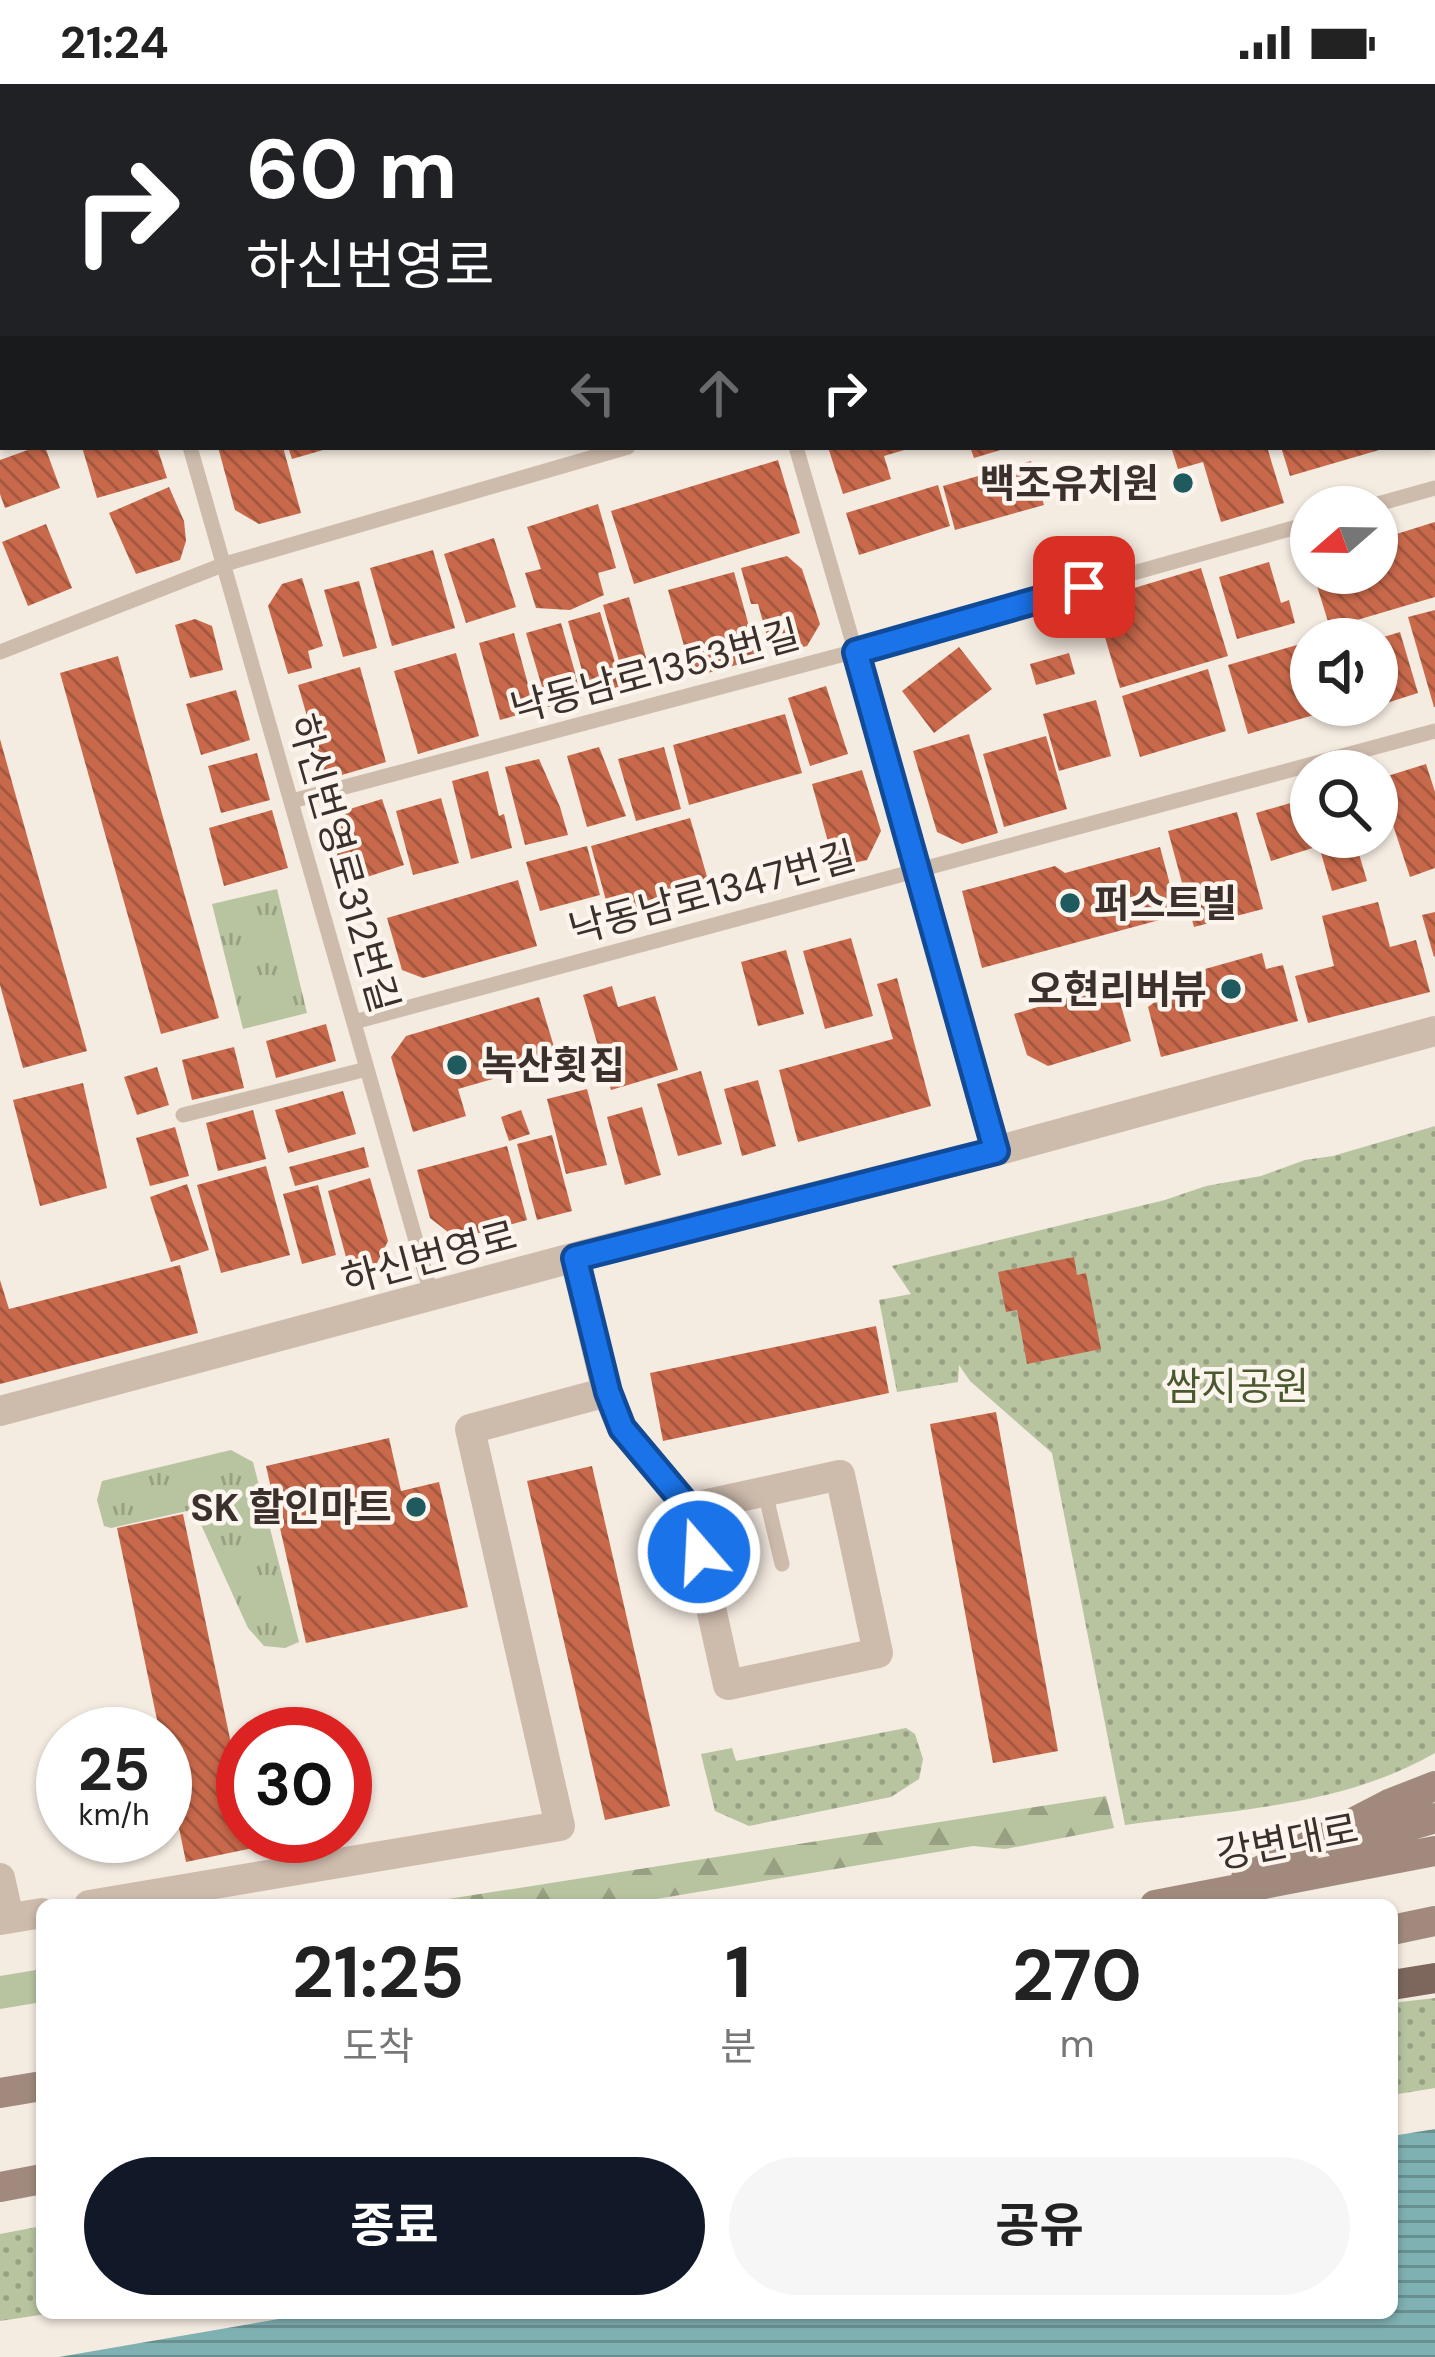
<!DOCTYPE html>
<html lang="ko">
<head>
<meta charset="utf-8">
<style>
  :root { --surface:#fff; --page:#f6f6f6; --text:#222; --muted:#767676; --accent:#111827 }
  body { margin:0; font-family:"DM Sans","Noto Sans KR",sans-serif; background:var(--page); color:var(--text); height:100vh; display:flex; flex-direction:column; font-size:45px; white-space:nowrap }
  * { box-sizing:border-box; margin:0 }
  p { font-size:39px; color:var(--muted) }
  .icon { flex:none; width:66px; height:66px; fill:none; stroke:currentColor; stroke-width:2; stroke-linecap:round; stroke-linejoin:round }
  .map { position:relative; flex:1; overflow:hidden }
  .sheet { position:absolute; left:36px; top:1815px; width:1362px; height:420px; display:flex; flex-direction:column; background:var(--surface); border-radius:18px; box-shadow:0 3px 9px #0004 }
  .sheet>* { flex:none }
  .banner { position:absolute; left:0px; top:0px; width:1437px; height:366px; box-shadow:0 3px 9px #0004; background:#202124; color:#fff; overflow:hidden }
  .needle { width:78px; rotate:250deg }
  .tools { position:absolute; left:1290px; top:402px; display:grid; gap:24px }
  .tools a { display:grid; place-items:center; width:108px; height:108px; border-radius:50%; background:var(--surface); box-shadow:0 3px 9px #0004; font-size:60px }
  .speed { position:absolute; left:36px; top:1623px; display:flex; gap:24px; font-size:60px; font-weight:700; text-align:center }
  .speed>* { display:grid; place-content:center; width:156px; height:156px; border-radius:50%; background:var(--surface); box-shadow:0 3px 9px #0004; line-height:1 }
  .speed small { font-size:30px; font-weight:400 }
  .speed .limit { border:18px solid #d22; background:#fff; color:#111 }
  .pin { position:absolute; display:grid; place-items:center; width:102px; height:102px; color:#fff; margin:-51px; border-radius:24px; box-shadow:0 6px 18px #0006 }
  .me { position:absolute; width:132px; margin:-66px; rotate:341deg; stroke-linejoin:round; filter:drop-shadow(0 0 9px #0008) }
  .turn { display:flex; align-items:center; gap:42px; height:252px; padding:0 48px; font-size:54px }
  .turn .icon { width:156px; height:156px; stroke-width:2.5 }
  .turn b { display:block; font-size:84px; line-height:102px }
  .lanes { display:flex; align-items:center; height:114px; padding:0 48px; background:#0003; justify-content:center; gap:60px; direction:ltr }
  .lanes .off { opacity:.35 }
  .eta { display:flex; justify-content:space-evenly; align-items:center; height:204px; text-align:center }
  .eta b { font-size:72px; font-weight:700; line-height:84px }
  .button { display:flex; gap:24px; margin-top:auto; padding:24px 48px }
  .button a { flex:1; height:138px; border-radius:72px; background:var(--accent); color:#fff; font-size:48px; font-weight:700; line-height:138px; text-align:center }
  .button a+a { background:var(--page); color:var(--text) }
  .status { display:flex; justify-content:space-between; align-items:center; height:84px; padding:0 60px; background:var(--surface); direction:ltr }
  .status svg { height:33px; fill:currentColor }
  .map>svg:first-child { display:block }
  .grass { fill:url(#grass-tufts) }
  .forest { fill:url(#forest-firs) }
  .park { fill:url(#park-dots) }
  .water { fill:url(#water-rules) }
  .building { fill:url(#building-back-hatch) }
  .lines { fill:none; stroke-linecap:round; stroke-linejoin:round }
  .service { stroke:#cdbbac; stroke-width:15 }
  .minor { stroke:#cdbbac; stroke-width:30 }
  .tertiary { stroke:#cdbbac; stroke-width:30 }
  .secondary { stroke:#a18a7d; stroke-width:30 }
  .primary { stroke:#7d675c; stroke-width:30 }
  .route-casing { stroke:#114b97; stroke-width:30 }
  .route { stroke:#1a73e8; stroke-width:21 }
  .poi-dot { fill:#1f5a5e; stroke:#fbf5ee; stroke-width:4.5 }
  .labels { text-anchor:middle; stroke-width:9; stroke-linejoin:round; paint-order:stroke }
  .poi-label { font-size:39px; font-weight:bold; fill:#3b302b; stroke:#fbf5ee; text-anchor:end }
  .street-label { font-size:39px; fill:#3b302b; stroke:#fbf5ee }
  .park-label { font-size:39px; fill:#4a5a2e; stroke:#fbf5ee }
</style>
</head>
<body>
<div class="status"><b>21:24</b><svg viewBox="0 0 49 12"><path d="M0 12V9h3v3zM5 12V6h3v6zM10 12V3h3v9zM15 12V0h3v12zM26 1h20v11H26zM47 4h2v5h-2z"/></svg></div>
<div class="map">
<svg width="1435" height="2273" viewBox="0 0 1435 2273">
  <defs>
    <pattern id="grass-tufts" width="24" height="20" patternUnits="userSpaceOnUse" patternTransform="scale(3)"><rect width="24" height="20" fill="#b8c4a0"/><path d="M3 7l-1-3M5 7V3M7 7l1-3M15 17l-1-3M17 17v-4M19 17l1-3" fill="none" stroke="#97a083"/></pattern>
    <pattern id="forest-firs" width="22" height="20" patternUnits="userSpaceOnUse" patternTransform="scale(3)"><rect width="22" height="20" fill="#b8c4a0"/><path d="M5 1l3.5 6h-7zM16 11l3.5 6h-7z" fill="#97a083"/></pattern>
    <pattern id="park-dots" width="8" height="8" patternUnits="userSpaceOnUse" patternTransform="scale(3)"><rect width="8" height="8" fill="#b8c4a0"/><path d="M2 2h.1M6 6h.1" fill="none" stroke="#97a083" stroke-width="1.8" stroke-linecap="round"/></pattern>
    <pattern id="water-rules" width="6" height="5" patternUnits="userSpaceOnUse" patternTransform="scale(3)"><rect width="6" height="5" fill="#7fb0b2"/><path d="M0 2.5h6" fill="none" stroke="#699091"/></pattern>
    <pattern id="building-back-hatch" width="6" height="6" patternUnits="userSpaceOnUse" patternTransform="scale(3)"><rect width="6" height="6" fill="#c8694b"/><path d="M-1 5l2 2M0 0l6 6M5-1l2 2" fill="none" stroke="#a4573f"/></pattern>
  </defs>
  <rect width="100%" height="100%" fill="#f4ebe1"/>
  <!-- grass -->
  <path class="grass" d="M277 805 307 929 243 945 212 820Z
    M231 1366 253 1378 299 1558 285 1564 264 1562 248 1544 198 1434 187 1427 111 1444 104 1442 97 1416 102 1397Z"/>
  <!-- forest -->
  <path class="forest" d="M1106 1712 1114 1744 1005 1765 973 1762 620 1821H410Z
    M42 1885V1918L0 1925V1892Z"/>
  <!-- park -->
  <path class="park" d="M1435 1042V1669C1342 1723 1229 1726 1125 1741L1052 1369 970 1297 959 1281 958 1298 897 1308 879 1216 911 1210 892 1182 1165 1116 1206 1102 1261 1092 1305 1076 1333 1072Z
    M906 1644 915 1650 923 1675 919 1695 891 1713 749 1742 715 1727 701 1670 732 1664 736 1677Z
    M1435 1914V2004L1392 2011V1919Z
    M42 2142V2229H53L0 2237V2150Z"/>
  <!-- water -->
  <path class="water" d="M1435 2045V2273H59L314 2229H1392V2052Z"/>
  <!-- building -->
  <path class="building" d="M36 363H45L60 404 5 424 0 410V376Z
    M82 363H157L167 394 97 414Z
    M218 363H283L301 429 259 440 235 426Z
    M288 363H330V364L292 375Z
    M828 363H911V364L884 372 891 395 843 410Z
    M970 363H1007V364L974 374Z
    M1171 363H1267L1284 419 1221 438 1203 378 1178 385Z
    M1281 363H1386V364L1290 392Z
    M778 376 800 449 634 500 611 427Z
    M1031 377 1044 421 955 446 943 402Z
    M938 401 950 442 859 471 846 429Z
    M169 403 184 437 186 457 180 476 136 490 109 429Z
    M598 420 616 484 598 489 604 511 570 526 536 524 525 489 541 485 527 443Z
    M1435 438V513L1330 544 1313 489H1377V456Z
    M46 440 72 504 28 522 2 458Z
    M494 454 516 523 466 539 444 470Z
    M433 466 455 544 392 562 370 484Z
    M787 472 802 485 820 540 807 562 772 570 758 520H751L741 484Z
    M1269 478 1281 519 1289 516 1295 539 1237 555 1219 493Z
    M1201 484 1228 572 1120 604 1094 516Z
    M734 488 758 575 693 593 668 506Z
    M302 494 323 562 308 567 312 584 288 590 268 522 282 500Z
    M359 497 377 564 343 573 324 506Z
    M629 513 649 584 623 591 603 521Z
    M1435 526V623H1434L1408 533Z
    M600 528 622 602 589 611 568 537Z
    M195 535 212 542 223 586 190 594 175 541Z
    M561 539 582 613 548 623 526 549Z
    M1400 548 1418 609 1377 622V555Z
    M514 549 535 626 500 636 479 559Z
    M1311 557V621L1345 622 1248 650 1228 581Z
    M959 563 992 605 934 649 902 607Z
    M456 569 479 652 418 670 394 587Z
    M1069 569 1075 590 1036 601 1030 580Z
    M118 572 219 934 161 950 60 589Z
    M360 583 386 678 335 693 323 688 298 601Z
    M1208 585 1226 647 1140 673 1122 612Z
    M826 602 848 670 810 682 788 614Z
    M236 606 250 656 201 671 186 620Z
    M1096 616 1111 672 1059 687 1043 630Z
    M785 630 802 689 689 721 673 661Z
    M969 650 998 749 962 760 937 748 913 667Z
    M1046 652 1067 725 1004 743 983 670Z
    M0 655 87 967 23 984 0 901Z
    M599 663 626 732 587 743 567 672Z
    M664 663 681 725 636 737 618 675Z
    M257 669 270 716 221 729 208 682Z
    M539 675 560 723 568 751 525 761 505 683Z
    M1426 680 1435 708V784L1410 793 1378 695Z
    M862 686 881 747 867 776 835 783 812 700Z
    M488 687 499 732 504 730 512 764 471 775 452 697Z
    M1311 713V753H1354L1367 797 1332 807 1319 762 1271 777 1256 729Z
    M441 714 459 779 413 791 396 727Z
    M382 715 404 781 345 800 330 743 331 737 337 729Z
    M272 726 288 784 224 802 209 744Z
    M1237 728 1263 825 1194 843 1168 747Z
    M690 734 710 803 610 831 591 762Z
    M587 762 600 811 540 827 526 778Z
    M1160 763 1178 831 982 884 962 807 1055 782 1065 789Z
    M518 796 537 862 423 894 402 886 387 834Z
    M1378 818 1390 863 1416 856 1430 908 1308 939 1295 892 1334 882 1322 832Z
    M1435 828V872L1434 873 1422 831Z
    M851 854 873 932 825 945 803 867Z
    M786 866 804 930 758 942 741 878Z
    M1262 869 1266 885 1283 881 1298 937 1161 973 1148 923 1198 887Z
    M897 894 931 1022 798 1058 779 986 893 955 877 900Z
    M1115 900 1131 957 1048 982 1027 971 1014 930Z
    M612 902 618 923 655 912 678 986 611 1006 583 911Z
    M539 913 558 976 458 1005 466 1032 413 1048 391 973 406 952Z
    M326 940 336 977 276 994 266 957Z
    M234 963 244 1004 192 1016 182 976Z
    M157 983 169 1021 137 1031 124 993Z
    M701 987 722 1060 678 1072 657 1000Z
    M758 996 776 1062 742 1072 724 1005Z
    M83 999 107 1104 40 1122 13 1016Z
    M587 1005 607 1081 566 1090 547 1015Z
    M343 1007 356 1050 288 1069 275 1026Z
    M642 1023 661 1091 625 1101 607 1033Z
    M253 1026 266 1075 218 1087 206 1039Z
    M521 1026 530 1050 509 1057 501 1033Z
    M175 1043 189 1092 150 1102 136 1054Z
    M552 1051 572 1127 537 1136 517 1060Z
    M507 1062 527 1136 457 1155 430 1134 417 1086Z
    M364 1063 369 1083 295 1102 289 1083Z
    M266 1082 290 1171 221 1189 197 1101Z
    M370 1094 388 1157 376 1181 349 1184 328 1107Z
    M187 1100 209 1166 171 1178 150 1113Z
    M318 1101 336 1171 302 1180 283 1110Z
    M1074 1173 1077 1191 1086 1189 1101 1265 1027 1280 1017 1226 1006 1228 998 1188Z
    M180 1181 198 1249 0 1300V1196L9 1225Z
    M876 1242 889 1309 663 1357 650 1289Z
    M996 1328 1058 1667 993 1679 930 1340Z
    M389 1354 401 1407 439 1398 468 1523 306 1559 266 1382Z
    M592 1382 670 1722 605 1736 527 1397Z
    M183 1430 243 1717V1752H250L253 1764 186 1778 165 1676V1650H160L117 1444Z"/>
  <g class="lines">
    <!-- service -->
    <path class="service" d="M81 0 82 3
      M691 0 692 3
      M554 3 566 0
      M1056 3 1067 0
      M1434 124H1435
      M0 236 3 235
      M190 363 432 1213
      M796 363 919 786 996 1067
      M1367 423 1435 404
      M0 568 225 480 628 363
      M292 717 856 567 1311 439
      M354 938 1435 647
      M183 1031 367 985
      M765 1408 782 1480"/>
    <!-- minor -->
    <path class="minor" d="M575 1174 607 1308 622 1344 689 1424
      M840 1391 878 1569 728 1601 689 1424Z
      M0 1794 9 1834
      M89 1821 560 1742 470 1345 607 1308
      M0 1836 42 1829"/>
    <!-- tertiary -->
    <path class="tertiary" d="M0 1327 587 1170 996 1067 1435 947"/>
    <!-- secondary -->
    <path class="secondary" d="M1341 1762 1435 1734
      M1246 1794 1389 1720 1435 1702
      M1155 1821 1435 1767
      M1392 1846 1435 1837
      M0 2009 42 2002
      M0 2103 42 2095"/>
    <!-- primary -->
    <path class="primary" d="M1392 1901 1435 1894"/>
  </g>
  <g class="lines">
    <defs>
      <path id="route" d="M699 1468 689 1424 622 1344 608 1308 575 1174 996 1067 856 568 1084 503"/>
    </defs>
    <!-- route casing -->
    <use href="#route" class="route-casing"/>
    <!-- route -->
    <use href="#route" class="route"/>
  </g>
  <!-- markers -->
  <g class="poi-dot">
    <circle cx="1183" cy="399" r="12"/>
    <circle cx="1070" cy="819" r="12"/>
    <circle cx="1231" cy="905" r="12"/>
    <circle cx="457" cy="981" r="12"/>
    <circle cx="416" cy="1423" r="12"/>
  </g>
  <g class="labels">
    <!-- poi labels -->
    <g class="poi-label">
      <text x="1159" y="413">백조유치원</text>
      <text x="1094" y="833" text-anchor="start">퍼스트빌</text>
      <text x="1207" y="919">오현리버뷰</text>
      <text x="481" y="995" text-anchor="start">녹산횟집</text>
      <text x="392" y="1437">SK 할인마트</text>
    </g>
    <!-- street labels -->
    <g class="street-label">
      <text transform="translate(655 587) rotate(-15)" y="14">낙동남로1353번길</text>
      <text transform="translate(344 779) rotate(74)" y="14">하신번영로312번길</text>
      <text transform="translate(712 808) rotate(-15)" y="14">낙동남로1347번길</text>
      <text transform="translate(429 1173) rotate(-15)" y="14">하신번영로</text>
      <text transform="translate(1287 1757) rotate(-11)" y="14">강변대로</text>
    </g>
    <!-- park labels -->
    <g class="park-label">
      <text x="1237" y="1316">쌈지공원</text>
    </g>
  </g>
</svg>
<div class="tools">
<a><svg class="needle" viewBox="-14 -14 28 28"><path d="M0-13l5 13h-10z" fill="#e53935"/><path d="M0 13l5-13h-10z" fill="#767676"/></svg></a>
<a><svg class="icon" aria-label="sound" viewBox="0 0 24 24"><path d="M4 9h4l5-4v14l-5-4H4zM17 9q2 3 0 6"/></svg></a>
<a><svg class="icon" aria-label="search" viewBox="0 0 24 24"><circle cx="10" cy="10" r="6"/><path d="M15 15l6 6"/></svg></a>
</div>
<div class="speed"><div>25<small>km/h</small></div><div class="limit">30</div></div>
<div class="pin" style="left:1084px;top:503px;background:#d93025"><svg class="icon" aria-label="arrive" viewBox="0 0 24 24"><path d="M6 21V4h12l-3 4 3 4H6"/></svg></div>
<svg class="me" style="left:699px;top:1468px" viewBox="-20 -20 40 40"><circle r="17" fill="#1a73e8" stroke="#fff" stroke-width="3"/><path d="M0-11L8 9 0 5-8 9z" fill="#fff"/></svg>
<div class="banner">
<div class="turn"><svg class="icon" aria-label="right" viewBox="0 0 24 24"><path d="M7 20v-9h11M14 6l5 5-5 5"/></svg><div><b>60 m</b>하신번영로</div></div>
<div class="lanes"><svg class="icon off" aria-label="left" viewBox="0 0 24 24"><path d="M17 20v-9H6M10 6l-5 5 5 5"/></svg><svg class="icon off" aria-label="ahead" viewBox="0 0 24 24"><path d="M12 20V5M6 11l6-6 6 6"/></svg><svg class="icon" aria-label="right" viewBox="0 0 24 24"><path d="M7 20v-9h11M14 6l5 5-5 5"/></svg></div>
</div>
<section class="sheet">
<div class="eta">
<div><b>21:25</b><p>도착</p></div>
<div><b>1</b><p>분</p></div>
<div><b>270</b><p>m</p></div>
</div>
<div class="button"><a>종료</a><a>공유</a></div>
</section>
</div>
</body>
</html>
